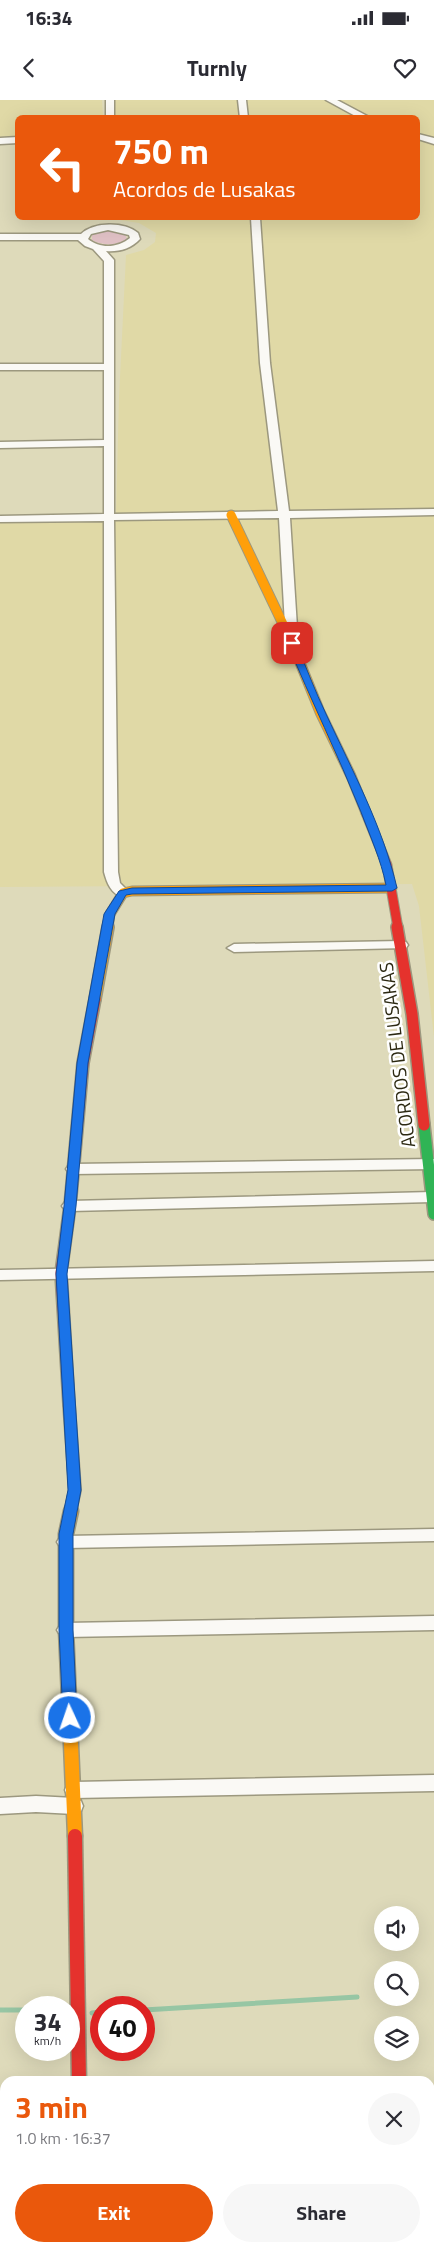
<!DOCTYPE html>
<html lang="en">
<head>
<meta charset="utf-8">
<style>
  :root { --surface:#fff; --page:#f7f7f7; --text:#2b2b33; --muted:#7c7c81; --accent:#ea580c }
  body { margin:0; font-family:"Titillium Web",sans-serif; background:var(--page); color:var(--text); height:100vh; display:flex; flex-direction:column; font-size:19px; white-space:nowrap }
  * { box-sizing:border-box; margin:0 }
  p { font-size:16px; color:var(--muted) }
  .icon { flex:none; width:28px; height:28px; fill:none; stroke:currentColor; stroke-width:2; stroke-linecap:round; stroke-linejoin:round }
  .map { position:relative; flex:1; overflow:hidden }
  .details { position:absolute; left:0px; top:1976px; width:435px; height:176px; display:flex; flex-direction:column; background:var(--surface); border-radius:15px 15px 0 0; box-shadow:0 5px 20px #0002 }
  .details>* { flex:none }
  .guide { position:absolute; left:15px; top:15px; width:405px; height:105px; border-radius:8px; box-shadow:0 5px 20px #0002; background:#ea580c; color:#fff; overflow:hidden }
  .tools { position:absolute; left:374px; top:1806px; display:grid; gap:10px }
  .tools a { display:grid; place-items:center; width:45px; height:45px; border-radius:50%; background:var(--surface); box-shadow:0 5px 20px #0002; font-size:25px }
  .speed { position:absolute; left:15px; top:1896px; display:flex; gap:10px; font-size:25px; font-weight:700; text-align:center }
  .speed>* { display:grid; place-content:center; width:65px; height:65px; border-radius:50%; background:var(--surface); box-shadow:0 5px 20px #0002; line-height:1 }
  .speed small { font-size:12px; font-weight:400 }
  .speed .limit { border:8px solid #d22; background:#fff; color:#111 }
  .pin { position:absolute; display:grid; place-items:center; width:42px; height:42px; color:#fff; margin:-21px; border-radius:10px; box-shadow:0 2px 8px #0006 }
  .me { position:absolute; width:55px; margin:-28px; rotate:357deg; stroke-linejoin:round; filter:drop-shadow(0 0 4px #0008) }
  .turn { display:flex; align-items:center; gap:18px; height:105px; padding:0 15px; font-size:22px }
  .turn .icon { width:65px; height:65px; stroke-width:2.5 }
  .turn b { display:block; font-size:35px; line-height:42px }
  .round { display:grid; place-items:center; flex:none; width:52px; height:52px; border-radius:26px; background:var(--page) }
  .head { display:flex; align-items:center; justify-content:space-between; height:85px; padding:0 15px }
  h1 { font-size:30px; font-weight:700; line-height:38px; color:var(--accent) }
  .button { display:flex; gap:10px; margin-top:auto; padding:10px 15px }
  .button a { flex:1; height:58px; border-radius:30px; background:var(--accent); color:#fff; font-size:20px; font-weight:700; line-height:58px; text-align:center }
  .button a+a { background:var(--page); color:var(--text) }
  .status { display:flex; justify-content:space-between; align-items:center; height:35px; padding:0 25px; background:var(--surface); direction:ltr }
  .status svg { height:14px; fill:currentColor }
  header { display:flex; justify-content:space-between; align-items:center; height:65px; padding:0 15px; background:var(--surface); font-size:22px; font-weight:700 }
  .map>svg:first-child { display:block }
  .built { fill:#e0d9a6 }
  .green { fill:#e0c1c5 }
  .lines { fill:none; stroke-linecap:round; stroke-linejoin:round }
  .stream { stroke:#97c6a4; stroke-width:5 }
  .street-casing { stroke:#9c987f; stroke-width:3 }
  .fast-casing { stroke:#9c987f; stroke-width:14 }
  .slow-far2-casing { stroke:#9c987f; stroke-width:11 }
  .slow-far1-casing { stroke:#9c987f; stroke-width:14 }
  .slow-casing { stroke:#9c987f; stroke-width:17 }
  .jam-far2-casing { stroke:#9c987f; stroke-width:11 }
  .jam-far1-casing { stroke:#9c987f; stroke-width:14 }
  .jam-casing { stroke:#9c987f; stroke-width:17 }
  .street { fill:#faf9f5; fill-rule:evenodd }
  .fast { stroke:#30b455; stroke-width:11 }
  .slow-far2 { stroke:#ff9f0a; stroke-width:9 }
  .slow-far1 { stroke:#ff9f0a; stroke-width:11 }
  .slow { stroke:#ff9f0a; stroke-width:14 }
  .jam-far2 { stroke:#e5322d; stroke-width:9 }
  .jam-far1 { stroke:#e5322d; stroke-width:11 }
  .jam { stroke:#e5322d; stroke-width:14 }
  .route { fill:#1a73e8; stroke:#114b97 }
  .labels { text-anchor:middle; stroke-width:5; stroke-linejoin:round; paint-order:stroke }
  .street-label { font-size:19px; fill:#2c2912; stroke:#fff }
</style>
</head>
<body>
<div class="status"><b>16:34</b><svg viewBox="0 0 49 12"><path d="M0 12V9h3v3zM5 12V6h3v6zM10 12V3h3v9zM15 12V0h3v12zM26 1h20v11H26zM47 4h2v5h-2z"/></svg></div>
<header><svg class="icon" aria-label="back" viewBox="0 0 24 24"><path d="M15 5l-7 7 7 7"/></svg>Turnly<svg class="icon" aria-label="heart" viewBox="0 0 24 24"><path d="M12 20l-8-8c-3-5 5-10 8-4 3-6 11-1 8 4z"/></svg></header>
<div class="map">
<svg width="434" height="2152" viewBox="0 0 434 2152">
  <rect width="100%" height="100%" fill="#dedaba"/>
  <!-- built -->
  <path class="built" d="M0 0H102L103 17 18 18 17 38H0Z
    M112 0H434V937L419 806 412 784 0 787V419L116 415 119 298 126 155 144 150 155 142 156 133 139 123 114 119V118H418V18L113 17Z"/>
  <!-- green -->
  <path class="green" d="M104 130 125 134 127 139C117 146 103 146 92 140V135Z"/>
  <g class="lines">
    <!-- stream -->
    <path class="stream" d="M0 1910H26
      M144 1910 357 1897
      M92 1913 101 1912"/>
    <defs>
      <path id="street" d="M106 0H114V18H106Z
        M238 0H246L248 18H240Z
        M326 0H337L371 18H359Z
        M418 34 434 38V44L418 39Z
        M18 37V43L0 44V38Z
        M251 118H260L270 263 289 411 434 409V415L290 418 298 543 292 547 286 543 279 418 114 420 118 772 120 783 130 793 123 797C111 794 107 783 104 772V421L0 422V416L104 414V346L0 348V342L104 340V270H0V264H104V161L93 149 85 146 78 140H0V134H81C93 122 124 121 138 133L140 139C131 149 118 152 106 151L114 160V414L278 411 260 263ZM108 130 129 135 130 138C118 148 100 149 88 139L91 134Z
        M401 841 406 842 408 845 406 848 234 852 227 848 234 844Z
        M434 1059V1069L73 1074 68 1072 66 1069 68 1066 73 1064Z
        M432 1092 434 1093V1101L432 1102 70 1111 65 1110 62 1106 65 1102 70 1101Z
        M434 1161V1171L0 1180V1170Z
        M434 1429V1441L66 1448 60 1447 57 1442 60 1437 66 1436Z
        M434 1516V1530L66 1537 60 1535 57 1530 60 1525 66 1523Z
        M434 1675V1691L74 1698 67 1695 65 1690 67 1685 74 1682Z
        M36 1696 74 1698 81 1701 83 1706 81 1711 74 1714 36 1712 0 1714V1698Z
        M71 2148H93V2152H71Z"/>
      <path id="fast" d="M424 1025 434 1114"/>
      <path id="slow-far2" d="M231 415 292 543 320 612 351 676 366 713
        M108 828 110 814 123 793 132 791 392 788"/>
      <path id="slow-far1" d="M95 899 108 827
        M69 1304 75 1390 70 1413"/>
      <path id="slow" d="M71 1411 66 1434V1530L75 1736"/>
      <path id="jam-far2" d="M366 713 387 765 398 828"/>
      <path id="jam-far1" d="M397 827 412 914 424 1025
        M69 1304 61 1173 70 1106 83 963 95 899"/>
      <path id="jam" d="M75 1736 79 1981"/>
    </defs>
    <!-- street casing -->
    <use href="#street" class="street-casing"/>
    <!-- fast casing -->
    <use href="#fast" class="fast-casing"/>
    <!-- slow-far2 casing -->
    <use href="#slow-far2" class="slow-far2-casing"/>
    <!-- slow-far1 casing -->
    <use href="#slow-far1" class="slow-far1-casing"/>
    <!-- slow casing -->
    <use href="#slow" class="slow-casing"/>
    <!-- jam-far2 casing -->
    <use href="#jam-far2" class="jam-far2-casing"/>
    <!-- jam-far1 casing -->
    <use href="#jam-far1" class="jam-far1-casing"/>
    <!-- jam casing -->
    <use href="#jam" class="jam-casing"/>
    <!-- street -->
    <use href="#street" class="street"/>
    <!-- fast -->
    <use href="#fast" class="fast"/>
    <!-- slow-far2 -->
    <use href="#slow-far2" class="slow-far2"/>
    <!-- slow-far1 -->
    <use href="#slow-far1" class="slow-far1"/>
    <!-- slow -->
    <use href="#slow" class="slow"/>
    <!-- jam-far2 -->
    <use href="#jam-far2" class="jam-far2"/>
    <!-- jam-far1 -->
    <use href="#jam-far1" class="jam-far1"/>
    <!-- jam -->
    <use href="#jam" class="jam"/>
  </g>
  <!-- route -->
  <path class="route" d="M289 541 296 543C306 567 315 591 326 614 352 670 383 727 397 788L392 791 132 794 126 795 115 814 88 963 76 1106 67 1174 81 1390 73 1434V1530L77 1618 75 1622 70 1624 65 1622 63 1618 59 1530V1434L68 1390 56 1174 64 1106 77 963 104 814 119 791 132 788 386 785C381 760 370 736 361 712 338 655 311 600 287 543Z"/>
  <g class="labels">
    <!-- street labels -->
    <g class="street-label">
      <text transform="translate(397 955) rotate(-97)" y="7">ACORDOS DE LUSAKAS</text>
    </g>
  </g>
</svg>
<div class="tools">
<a><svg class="icon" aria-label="sound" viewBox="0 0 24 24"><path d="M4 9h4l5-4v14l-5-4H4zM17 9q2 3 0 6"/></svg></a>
<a><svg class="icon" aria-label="search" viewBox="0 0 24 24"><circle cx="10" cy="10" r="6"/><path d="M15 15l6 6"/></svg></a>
<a><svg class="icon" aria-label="layers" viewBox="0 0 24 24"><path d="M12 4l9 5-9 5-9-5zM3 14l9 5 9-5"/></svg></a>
</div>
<div class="speed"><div>34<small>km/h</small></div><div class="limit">40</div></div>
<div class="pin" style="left:292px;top:543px;background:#d93025"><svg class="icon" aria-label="arrive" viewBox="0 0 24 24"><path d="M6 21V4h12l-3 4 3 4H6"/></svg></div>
<svg class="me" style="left:70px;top:1618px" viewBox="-20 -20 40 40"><circle r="17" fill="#1a73e8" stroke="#fff" stroke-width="3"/><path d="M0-11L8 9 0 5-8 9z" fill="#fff"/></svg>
<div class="guide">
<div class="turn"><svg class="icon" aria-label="left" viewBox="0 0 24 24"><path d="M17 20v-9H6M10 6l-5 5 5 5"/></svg><div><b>750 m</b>Acordos de Lusakas</div></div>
</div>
<section class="details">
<div class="head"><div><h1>3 min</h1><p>1.0 km · 16:37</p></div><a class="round"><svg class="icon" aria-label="close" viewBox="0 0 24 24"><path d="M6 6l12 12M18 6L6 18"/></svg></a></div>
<div class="button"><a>Exit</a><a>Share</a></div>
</section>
</div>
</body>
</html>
